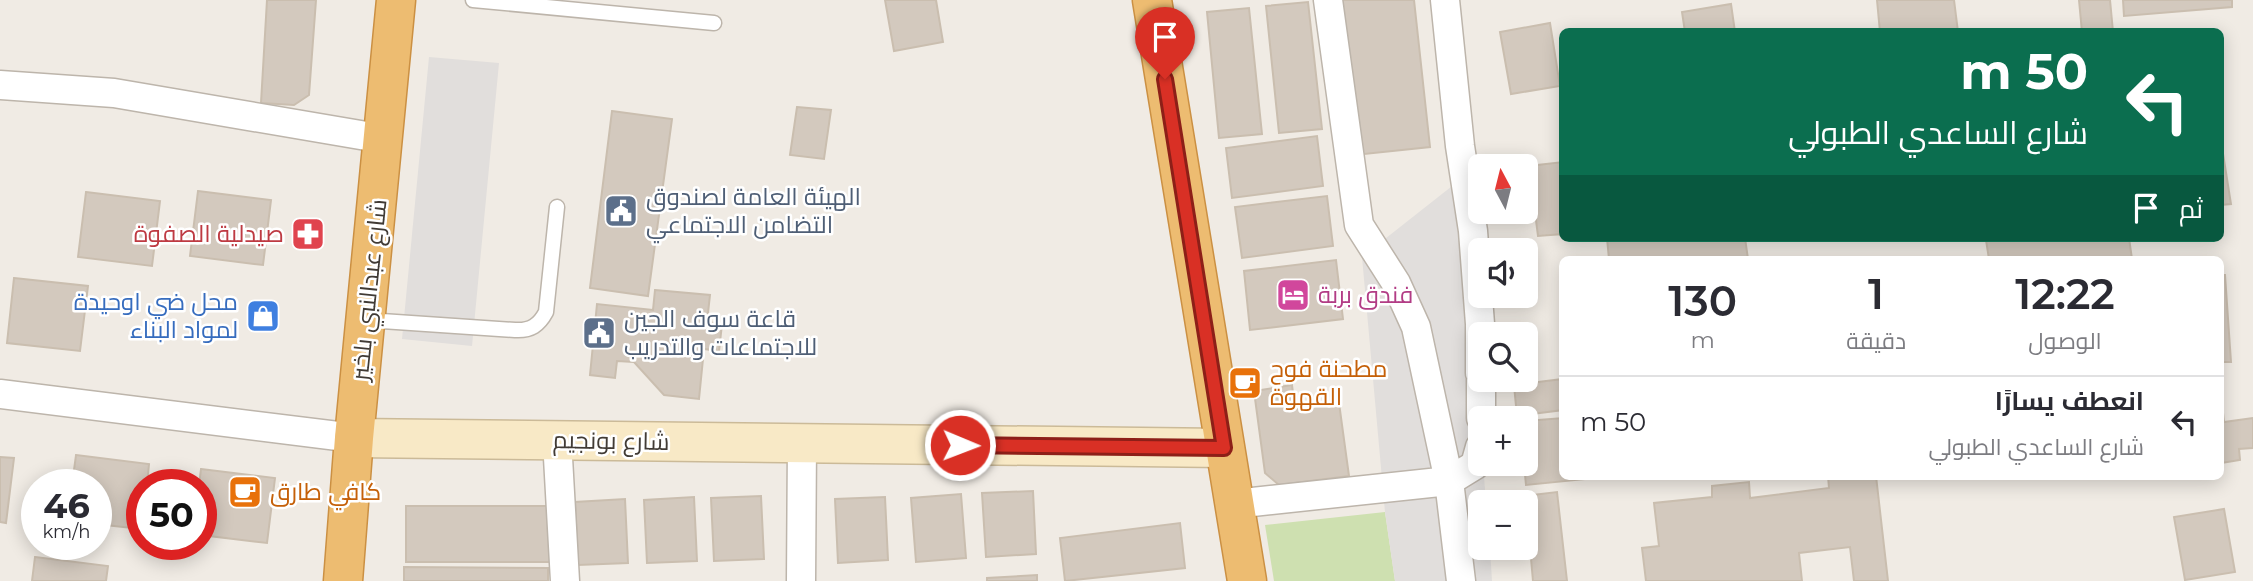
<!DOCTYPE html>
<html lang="ar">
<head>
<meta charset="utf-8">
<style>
  :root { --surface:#fff; --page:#f2f2f3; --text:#2b2b33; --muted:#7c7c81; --line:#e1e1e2 }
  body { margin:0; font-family:Montserrat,Cairo,sans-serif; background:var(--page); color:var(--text); direction:rtl; height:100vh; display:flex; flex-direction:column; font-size:26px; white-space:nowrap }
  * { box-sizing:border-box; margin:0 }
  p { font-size:23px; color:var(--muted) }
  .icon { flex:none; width:38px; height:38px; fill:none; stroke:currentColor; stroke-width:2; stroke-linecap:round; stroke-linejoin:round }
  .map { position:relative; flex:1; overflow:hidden; direction:ltr }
  .panel { position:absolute; left:1559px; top:256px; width:665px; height:224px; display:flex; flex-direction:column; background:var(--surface); border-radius:10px; box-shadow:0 4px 18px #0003; direction:rtl }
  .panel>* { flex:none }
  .hud { position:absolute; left:1559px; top:28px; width:665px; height:214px; border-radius:10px; box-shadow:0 4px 18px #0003; direction:rtl; background:#0b6e4f; color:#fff; overflow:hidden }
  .needle { width:46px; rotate:353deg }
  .buttons { position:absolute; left:1468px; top:154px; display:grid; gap:14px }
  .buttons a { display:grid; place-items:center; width:70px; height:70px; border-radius:10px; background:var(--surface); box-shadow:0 4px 18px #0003; font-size:35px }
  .speed { position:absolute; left:21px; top:469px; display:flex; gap:14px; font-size:35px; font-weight:700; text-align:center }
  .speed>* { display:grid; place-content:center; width:91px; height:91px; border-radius:50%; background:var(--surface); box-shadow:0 4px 18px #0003; line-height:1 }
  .speed small { font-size:18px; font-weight:400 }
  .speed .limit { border:10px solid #d22; background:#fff; color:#111 }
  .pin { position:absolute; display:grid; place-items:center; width:60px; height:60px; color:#fff; margin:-72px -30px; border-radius:50% 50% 50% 0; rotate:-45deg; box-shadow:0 0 7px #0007 }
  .pin .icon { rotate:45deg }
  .me { position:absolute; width:77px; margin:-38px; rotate:91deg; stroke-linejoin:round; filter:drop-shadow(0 0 5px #0008) }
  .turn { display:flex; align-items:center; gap:24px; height:147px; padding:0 21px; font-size:32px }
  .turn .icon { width:91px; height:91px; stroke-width:2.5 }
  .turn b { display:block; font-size:49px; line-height:60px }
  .then { display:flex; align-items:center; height:66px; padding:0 21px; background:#0003; gap:14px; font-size:26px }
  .eta { display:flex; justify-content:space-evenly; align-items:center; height:119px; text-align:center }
  .eta b { font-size:42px; font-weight:600; line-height:49px }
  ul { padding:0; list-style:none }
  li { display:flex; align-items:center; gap:21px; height:91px; padding:0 21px; border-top:2px solid var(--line) }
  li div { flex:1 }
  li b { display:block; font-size:26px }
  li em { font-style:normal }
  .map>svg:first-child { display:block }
  .green { fill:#cee0b0 }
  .parking { fill:#e1dedc }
  .building { fill:#d3c9be; stroke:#cabeaf; stroke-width:2 }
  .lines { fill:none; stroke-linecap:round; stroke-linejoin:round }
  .lane-casing { stroke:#bdb5ab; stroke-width:17 }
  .street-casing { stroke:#bdb5ab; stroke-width:31 }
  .secondary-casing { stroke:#cbba98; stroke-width:41 }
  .highway-casing { stroke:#cb9043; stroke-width:41 }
  .lane { stroke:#fff; stroke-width:14 }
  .street { stroke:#fff; stroke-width:28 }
  .secondary { stroke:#f8e9c6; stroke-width:38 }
  .highway { stroke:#edbc71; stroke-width:38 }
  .route-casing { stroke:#8d1f18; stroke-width:18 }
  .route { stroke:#d93025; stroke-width:12 }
  .labels { text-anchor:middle; stroke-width:5; stroke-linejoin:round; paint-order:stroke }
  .service-label { font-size:24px; fill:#4e5e75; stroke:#fff; text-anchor:start }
  .health-label { font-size:24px; fill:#be3a42; stroke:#fff; text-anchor:end }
  .street-label { font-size:24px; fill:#413b35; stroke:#fff }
  .hotel-label { font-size:24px; fill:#b23c85; stroke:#fff; text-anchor:start }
  .shop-label { font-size:24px; fill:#366cbe; stroke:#fff; text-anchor:end }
  .food-label { font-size:24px; fill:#c56008; stroke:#fff; text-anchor:start }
</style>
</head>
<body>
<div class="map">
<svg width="2253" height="581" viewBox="0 0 2253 581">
  <rect width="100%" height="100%" fill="#f0ebe4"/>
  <!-- green -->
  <path class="green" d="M1385 512 1395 581H1274L1265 525Z"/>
  <!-- parking -->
  <path class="parking" d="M429 57 499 63 472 346 402 339Z
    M1461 179 1480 427V464H1483L1486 502H1480V548H1490L1492 581H1395L1385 512 1362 257Z"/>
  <!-- building -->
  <path class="building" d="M267 0H316L309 95 294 105 261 103Z
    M885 0H936L943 42 894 51Z
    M1338 0H1414L1430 147 1355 155Z
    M1877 0H1954L1958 32H1880Z
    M2079 0H2110L2113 32H2082Z
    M2123 0H2232V7L2124 16Z
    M1308 2 1322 129 1279 133 1266 6Z
    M1731 4 1735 32H1685L1682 12Z
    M1249 8 1262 134 1219 138 1207 12Z
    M1550 23 1560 86 1511 94 1500 32Z
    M797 107 831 110 824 159 790 155Z
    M612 111 672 119 648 296 590 288Z
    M1317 136 1323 186 1232 198 1226 148Z
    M2221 141 2231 204 2221 205Z
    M1563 162V234L1538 236 1529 166Z
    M198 191 271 200 263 265 190 256Z
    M86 192 160 201 152 266 78 257Z
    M1327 196 1333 246 1242 258 1235 207Z
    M1607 238H1745L1748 259H1609Z
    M2000 238H2129L2132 259H1989L1986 240Z
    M1336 260 1343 319 1250 330 1244 271Z
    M2221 275H2225L2231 362H2221Z
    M14 278 88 286 80 351 7 343Z
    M655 290 710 295 707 322 722 324 719 351 704 349 699 399 664 395 634 362 617 361 615 378 590 375 597 304 653 310Z
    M1563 379V410L1517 416 1514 385Z
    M1292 385 1295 409 1339 403 1349 476 1279 485 1265 473 1254 391Z
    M2221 394 2224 422 2253 418V448L2239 449 2240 460 2221 463Z
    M1563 418V476H1585L1586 479 1526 485 1524 464H1526V421Z
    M76 455 149 464 147 485H142L141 529 96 524V485H72Z
    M0 457 14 458 6 523 0 522Z
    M201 469 275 478 267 543 201 535V485H199Z
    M1828 476H1876L1888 581H1854L1850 547 1799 553 1802 581H1646L1642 548 1659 546 1654 503 1712 497V486L1749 482 1750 498 1829 488Z
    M1033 491 1036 554 986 557 982 493Z
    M1557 492 1567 581H1533L1526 502 1523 496Z
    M961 494 966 558 916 562 911 498Z
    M761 496 764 559 714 561 711 498Z
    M694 497 697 561 647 563 644 500Z
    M885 497 888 560 838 563 835 499Z
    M625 499 628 563 578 565 575 502Z
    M406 506H550V562H406Z
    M2224 509 2235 572 2185 580 2174 517Z
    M1180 523 1185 568 1065 581 1060 538Z
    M35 557 108 566 106 581H32Z
    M404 567 548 568V581H404Z
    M1037 575V581H987V578Z"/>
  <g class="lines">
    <defs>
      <path id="lane" d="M473 0 714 23
        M367 320 515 330C531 331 539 325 546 312L557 207"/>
      <path id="street" d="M1328 0 1359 225 1396 283 1416 327 1449 481 1461 581
        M1445 0 1460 146 1473 231 1480 324V373
        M0 85 114 93 384 139
        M1481 380V418
        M0 394 354 438
        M557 440 565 581
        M1234 504 1449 481 1475 465 1480 447
        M801 581 802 443"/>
      <path id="secondary" d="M354 438 1224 448"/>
      <path id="highway" d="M1152 0 1247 581
        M343 581 354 438 396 0"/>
    </defs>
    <!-- lane casing -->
    <use href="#lane" class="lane-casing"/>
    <!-- street casing -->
    <use href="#street" class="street-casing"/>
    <!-- secondary casing -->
    <use href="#secondary" class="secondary-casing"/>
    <!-- highway casing -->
    <use href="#highway" class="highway-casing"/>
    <!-- lane -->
    <use href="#lane" class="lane"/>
    <!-- street -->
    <use href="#street" class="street"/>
    <!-- secondary -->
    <use href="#secondary" class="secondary"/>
    <!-- highway -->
    <use href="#highway" class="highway"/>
  </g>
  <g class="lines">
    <defs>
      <path id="route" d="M960 445 1224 448 1165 79"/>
    </defs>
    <!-- route casing -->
    <use href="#route" class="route-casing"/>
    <!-- route -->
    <use href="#route" class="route"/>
  </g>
  <!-- icons -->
  <defs>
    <symbol id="civic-square" viewBox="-11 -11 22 22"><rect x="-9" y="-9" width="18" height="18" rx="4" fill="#5c6f8a" stroke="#fff"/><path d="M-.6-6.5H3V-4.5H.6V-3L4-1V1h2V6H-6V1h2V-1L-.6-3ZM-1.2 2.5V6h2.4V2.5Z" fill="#fff"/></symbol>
    <symbol id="pharmacy-square" viewBox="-11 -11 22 22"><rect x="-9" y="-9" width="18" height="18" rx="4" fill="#e0444e" stroke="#fff"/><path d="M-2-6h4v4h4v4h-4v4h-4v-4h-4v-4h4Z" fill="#fff"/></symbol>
    <symbol id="hotel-square" viewBox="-11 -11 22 22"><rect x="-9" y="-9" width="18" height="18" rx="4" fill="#d1479c" stroke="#fff"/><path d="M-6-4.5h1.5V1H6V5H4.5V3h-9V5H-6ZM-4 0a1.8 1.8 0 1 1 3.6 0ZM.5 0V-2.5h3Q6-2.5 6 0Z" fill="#fff"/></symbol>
    <symbol id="shop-square" viewBox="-11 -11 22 22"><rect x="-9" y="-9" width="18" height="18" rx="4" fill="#3f7fe0" stroke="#fff"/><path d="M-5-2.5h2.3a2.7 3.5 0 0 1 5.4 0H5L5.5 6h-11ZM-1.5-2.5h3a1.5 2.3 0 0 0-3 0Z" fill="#fff"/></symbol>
    <symbol id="cafe-square" viewBox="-11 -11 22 22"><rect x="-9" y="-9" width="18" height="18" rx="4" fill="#e8710a" stroke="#fff"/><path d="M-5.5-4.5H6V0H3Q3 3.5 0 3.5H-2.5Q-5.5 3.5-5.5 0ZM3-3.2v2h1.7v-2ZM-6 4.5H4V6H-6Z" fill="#fff"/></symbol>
  </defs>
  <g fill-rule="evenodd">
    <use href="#civic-square" x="602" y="192" width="38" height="38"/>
    <use href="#pharmacy-square" x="289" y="215" width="38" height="38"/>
    <use href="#hotel-square" x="1274" y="276" width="38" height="38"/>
    <use href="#shop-square" x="244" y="297" width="38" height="38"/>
    <use href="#civic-square" x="580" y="314" width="38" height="38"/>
    <use href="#cafe-square" x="1226" y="364" width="38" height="38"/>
    <use href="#cafe-square" x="226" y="473" width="38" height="38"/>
  </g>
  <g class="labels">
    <!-- service labels -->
    <g class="service-label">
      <text x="646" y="205">الهيئة العامة لصندوق<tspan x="646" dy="28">التضامن الاجتماعي</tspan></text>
      <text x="624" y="327">قاعة سوف الجين<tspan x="624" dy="28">للاجتماعات والتدريب</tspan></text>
    </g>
    <!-- health labels -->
    <g class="health-label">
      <text x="284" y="242">صيدلية الصفوة</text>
    </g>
    <!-- street labels -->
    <g class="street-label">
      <text transform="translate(369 290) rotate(-84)" y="8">شارع عبدالنبي بلخير</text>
      <text transform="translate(611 441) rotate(1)" y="8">شارع بونجيم</text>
    </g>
    <!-- hotel labels -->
    <g class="hotel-label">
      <text x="1318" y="303">فندق بربة</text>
    </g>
    <!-- shop labels -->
    <g class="shop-label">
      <text x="238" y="310">محل ضي اوحيدة<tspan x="238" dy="28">لمواد البناء</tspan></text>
    </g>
    <!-- food labels -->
    <g class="food-label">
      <text x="1270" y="377">مطحنة فوح<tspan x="1270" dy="28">القهوة</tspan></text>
      <text x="270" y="500">كافي طارق</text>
    </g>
  </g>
</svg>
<div class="buttons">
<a><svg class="needle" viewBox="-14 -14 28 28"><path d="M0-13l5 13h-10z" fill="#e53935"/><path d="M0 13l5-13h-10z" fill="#7c7c81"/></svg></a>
<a><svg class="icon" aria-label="sound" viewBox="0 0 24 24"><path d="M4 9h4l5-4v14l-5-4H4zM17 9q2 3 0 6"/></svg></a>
<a><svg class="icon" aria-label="search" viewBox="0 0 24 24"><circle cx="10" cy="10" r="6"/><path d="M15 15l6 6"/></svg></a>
<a>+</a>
<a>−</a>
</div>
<div class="speed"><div>46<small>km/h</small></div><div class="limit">50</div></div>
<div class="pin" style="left:1165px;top:79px;background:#d93025"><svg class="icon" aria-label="arrive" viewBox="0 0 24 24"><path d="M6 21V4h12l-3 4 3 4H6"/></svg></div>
<svg class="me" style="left:960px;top:445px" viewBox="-20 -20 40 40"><circle r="17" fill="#d93025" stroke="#fff" stroke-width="3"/><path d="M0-11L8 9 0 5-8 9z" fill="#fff"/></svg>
<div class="hud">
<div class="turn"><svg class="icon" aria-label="left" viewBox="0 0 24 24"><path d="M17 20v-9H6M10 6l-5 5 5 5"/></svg><div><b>50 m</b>شارع الساعدي الطبولي</div></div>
<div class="then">ثم<svg class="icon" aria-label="arrive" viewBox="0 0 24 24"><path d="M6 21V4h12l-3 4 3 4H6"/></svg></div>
</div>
<section class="panel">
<div class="eta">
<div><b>12:22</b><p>الوصول</p></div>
<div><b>1</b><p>دقيقة</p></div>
<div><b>130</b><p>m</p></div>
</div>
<ul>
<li><svg class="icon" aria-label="left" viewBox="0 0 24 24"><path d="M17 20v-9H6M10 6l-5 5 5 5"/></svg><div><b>انعطف يسارًا</b><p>شارع الساعدي الطبولي</p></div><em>50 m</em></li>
</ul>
</section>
</div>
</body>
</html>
